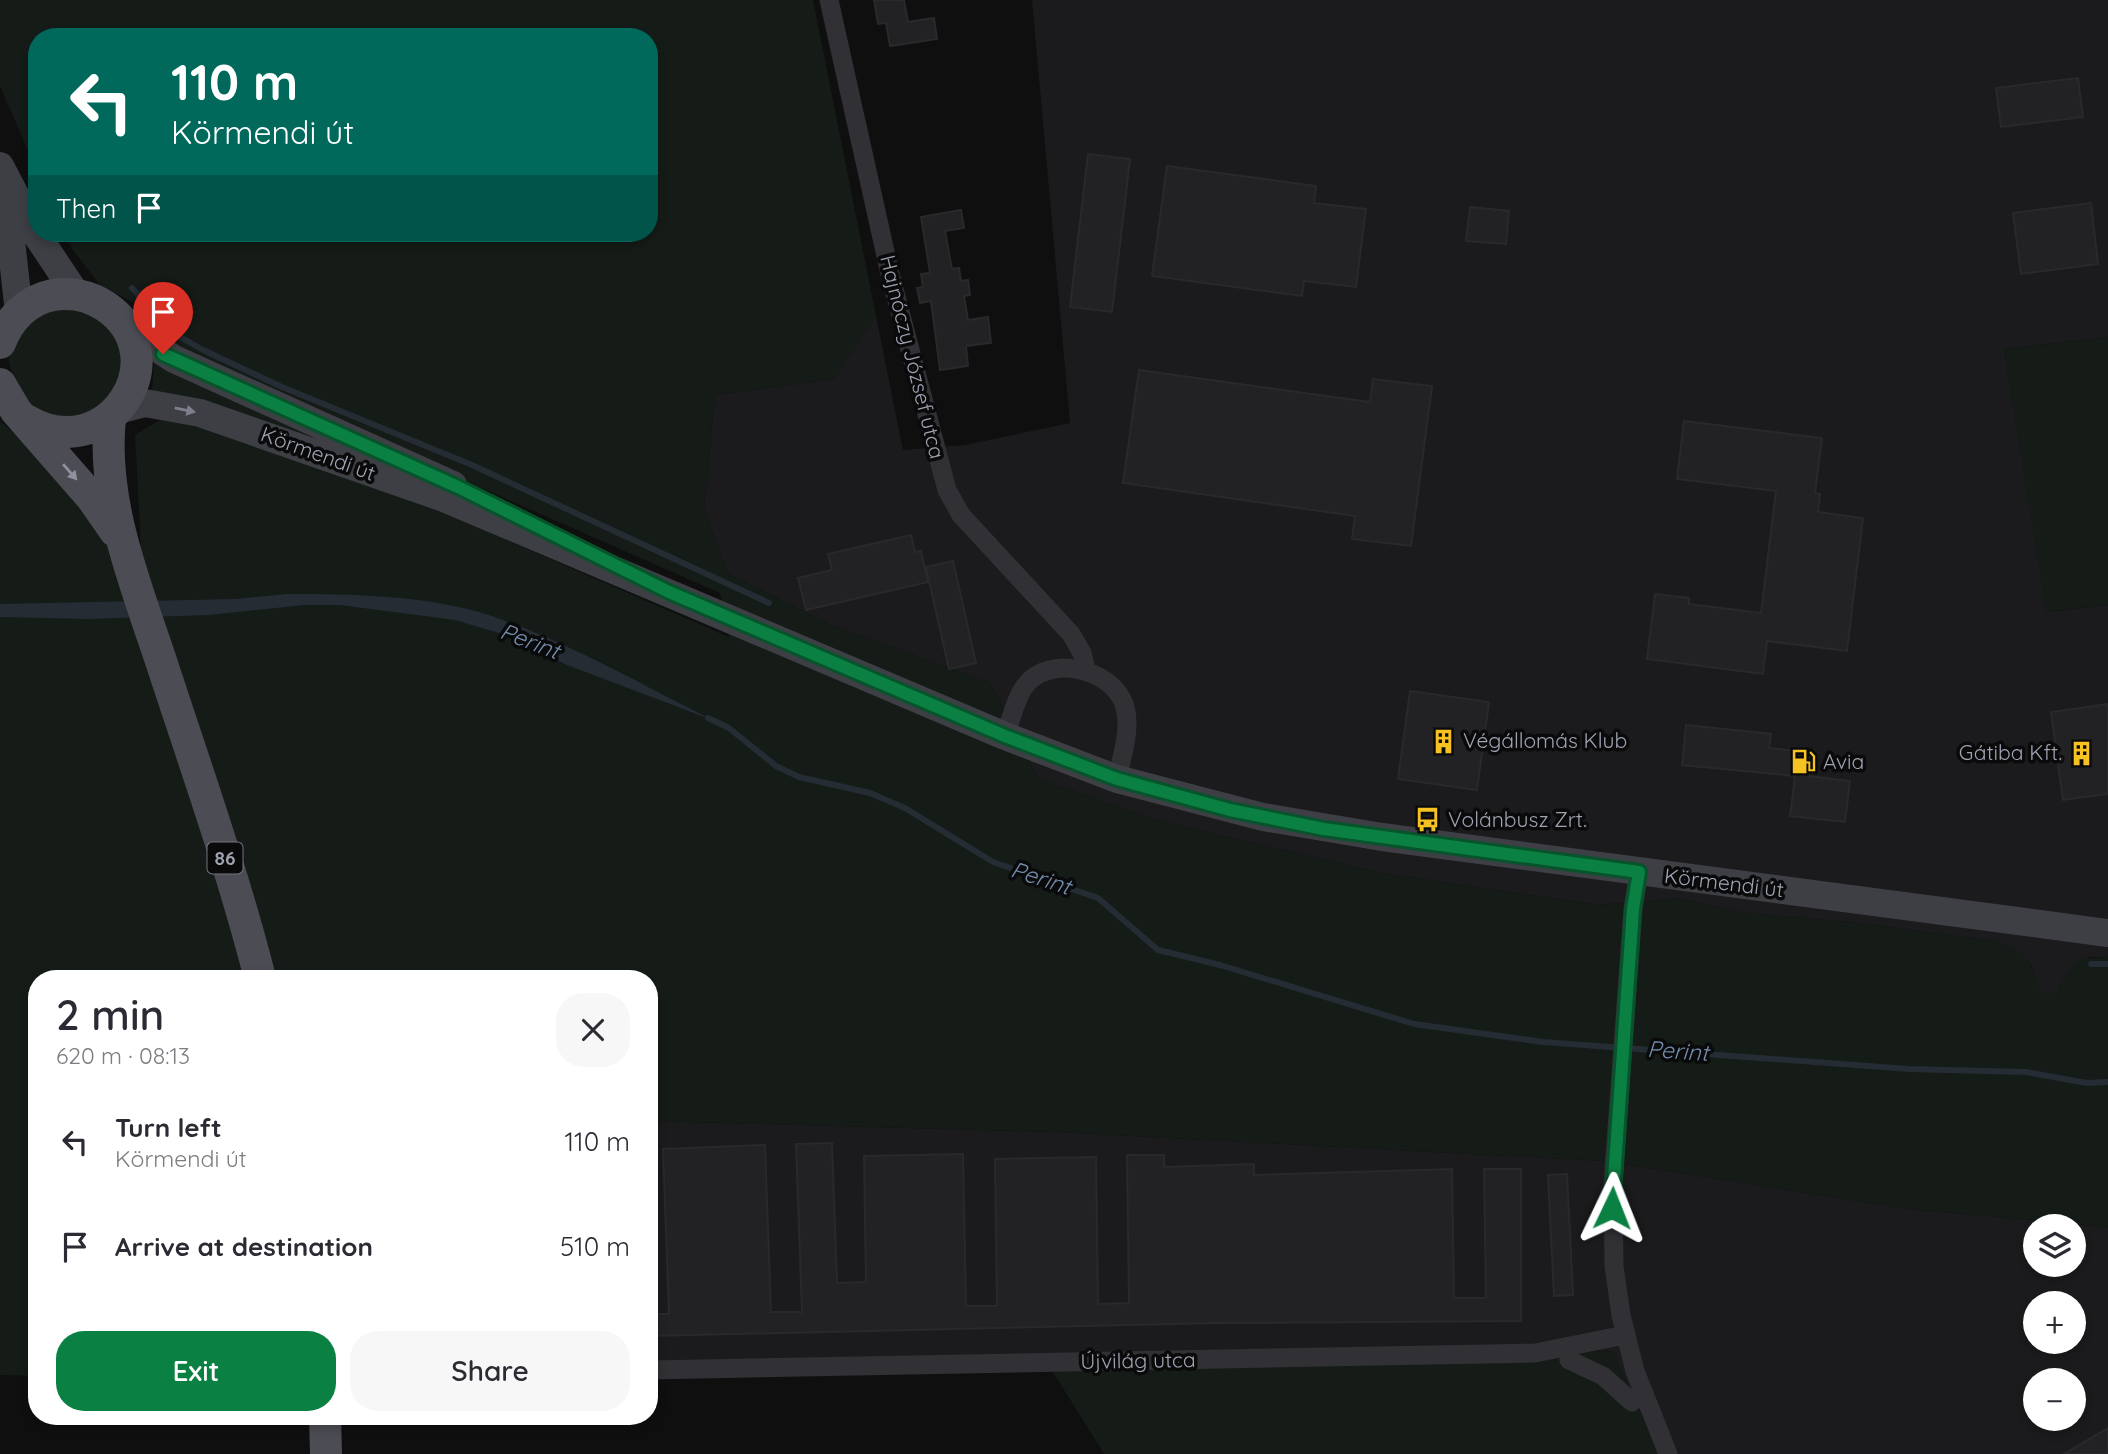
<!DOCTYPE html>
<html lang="en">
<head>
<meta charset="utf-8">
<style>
  :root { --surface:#fff; --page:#f7f7f7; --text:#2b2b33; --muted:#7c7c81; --accent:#0b8043 }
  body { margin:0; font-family:Quicksand,sans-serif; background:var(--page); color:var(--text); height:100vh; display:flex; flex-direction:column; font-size:26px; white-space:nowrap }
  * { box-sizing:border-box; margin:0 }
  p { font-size:23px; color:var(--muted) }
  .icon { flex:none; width:38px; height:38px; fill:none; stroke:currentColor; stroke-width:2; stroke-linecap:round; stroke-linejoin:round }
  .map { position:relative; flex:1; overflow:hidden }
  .panel { position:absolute; left:28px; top:970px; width:630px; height:455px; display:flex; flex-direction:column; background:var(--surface); border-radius:28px; box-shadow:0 4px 10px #0003 }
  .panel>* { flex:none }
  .guide { position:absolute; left:28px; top:28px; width:630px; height:214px; border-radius:28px; box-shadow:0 4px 10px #0003; background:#00695c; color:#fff; overflow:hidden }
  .buttons { position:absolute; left:2023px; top:1214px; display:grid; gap:14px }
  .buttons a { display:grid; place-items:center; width:63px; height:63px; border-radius:50%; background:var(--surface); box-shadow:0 4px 10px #0003; font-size:35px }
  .pin { position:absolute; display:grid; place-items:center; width:60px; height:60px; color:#fff; margin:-72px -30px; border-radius:50% 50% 50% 0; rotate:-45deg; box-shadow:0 0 7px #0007 }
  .pin .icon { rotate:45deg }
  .me { position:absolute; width:77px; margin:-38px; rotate:2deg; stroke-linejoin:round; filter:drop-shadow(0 0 5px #0008) }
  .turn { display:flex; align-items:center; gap:24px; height:147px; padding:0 28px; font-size:32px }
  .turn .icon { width:91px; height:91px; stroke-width:2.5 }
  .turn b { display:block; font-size:49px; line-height:60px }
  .then { display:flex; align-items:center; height:66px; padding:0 28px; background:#0003; gap:14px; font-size:26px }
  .round { display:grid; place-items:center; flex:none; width:74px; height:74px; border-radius:28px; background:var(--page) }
  .headline { display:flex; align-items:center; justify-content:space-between; height:119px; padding:0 28px }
  h1 { font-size:42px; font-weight:600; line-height:52px }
  .primary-button { display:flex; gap:14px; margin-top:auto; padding:14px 28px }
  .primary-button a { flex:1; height:80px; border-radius:28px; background:var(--accent); color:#fff; font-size:28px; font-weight:600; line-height:80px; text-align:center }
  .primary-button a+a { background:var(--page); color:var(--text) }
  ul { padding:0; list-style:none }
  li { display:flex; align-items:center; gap:21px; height:105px; padding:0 28px }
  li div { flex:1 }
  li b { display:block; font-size:26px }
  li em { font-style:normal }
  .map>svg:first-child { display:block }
  .built { fill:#1b1b1d; fill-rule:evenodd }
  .green { fill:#151b17 }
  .water { fill:#252c34 }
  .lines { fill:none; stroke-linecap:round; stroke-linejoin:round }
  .stream { stroke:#252c34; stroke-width:6 }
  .building { fill:#222224; stroke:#29292c; stroke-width:2 }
  .street { stroke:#303035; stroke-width:19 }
  .secondary { stroke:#3e3f45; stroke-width:28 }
  .primary { stroke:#4c4d54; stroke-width:32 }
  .oneway { fill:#7d808c }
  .oneway2 { fill:#8e929f }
  .route-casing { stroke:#07532c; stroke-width:18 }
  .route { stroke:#0b8043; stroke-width:12 }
  .labels { text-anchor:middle; stroke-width:7; stroke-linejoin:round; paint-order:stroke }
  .shield { fill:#0a0a0b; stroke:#727580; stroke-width:2 }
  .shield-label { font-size:19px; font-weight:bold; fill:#9fa3b2 }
  .street-label { font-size:21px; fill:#9fa3b2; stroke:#0a0a0b }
  .poi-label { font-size:21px; fill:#9fa3b2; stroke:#0a0a0b; text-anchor:start }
  .water-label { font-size:23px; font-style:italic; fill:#748eaf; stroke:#0a0a0b }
</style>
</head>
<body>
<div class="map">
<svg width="2108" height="1454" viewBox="0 0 2108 1454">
  <rect width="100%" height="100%" fill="#0f0f10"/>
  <!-- built -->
  <path class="built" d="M1032 0H2108V337L2004 349 2047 612 2108 605V957H2090L2061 984 2057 993H2039L2032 966 1995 941 1851 922 1745 913 1678 898 1599 905 1381 873 1165 822 1038 779 990 683 829 624 727 573 704 508 715 395 834 379 876 316 903 450 965 445 1070 423Z
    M649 1121 1055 1132 1604 1161 1909 1209 2108 1227V1454H1659L1612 1351 649 1373ZM2035 1227H2074V1265H2035ZM2035 1304H2074V1342H2035ZM2035 1381H2074V1419H2035Z"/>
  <!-- green -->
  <path class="green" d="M0 0H813L876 316 834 379 715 395 704 508 727 573 829 624 990 683 1038 779 1165 822 1381 873 1599 905 1678 898 1745 913 1851 922 1995 941C2024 948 2035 965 2039 993H2057L2065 975 2080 959 2108 957V1227L1909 1209 1604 1161 1055 1132 649 1121V978H37V1376L0 1375V421L82 495 116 551 141 548 135 435 160 420 230 433 374 482 729 637 720 593 354 432 169 346 138 305 100 285 72 249 64 233H649V37H37V171L0 86Z
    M50 306 99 315 121 346 120 385 88 418H40C22 395 0 368 12 337 19 325 39 315 50 306Z
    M2108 337V605L2046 612 2004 349Z
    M154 361 319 433V441L152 390Z
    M1612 1351 1659 1454H1104L1051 1369Z"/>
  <!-- water -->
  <path class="water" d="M286 594C354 594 427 595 492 616 569 642 642 685 715 721L567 665 502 634 455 620 340 605H305L209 615 88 619 0 617V604L236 599Z"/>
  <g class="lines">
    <!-- stream -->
    <path class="stream" d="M132 288 175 334 203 350 282 387 472 465 769 603
      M708 718 729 728 776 766 799 777 870 793 905 808 993 862 1098 898 1158 950 1220 965 1414 1024 1543 1042 1909 1069 2026 1072 2087 1083 2108 1082
      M2091 964H2108"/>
  </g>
  <!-- building -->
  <path class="building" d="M874 0H904L908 22 934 18 937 39 890 46 886 23 878 24Z
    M2078 78 2083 117 2001 127 1996 88Z
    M1088 154 1130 159 1112 312 1070 307Z
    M1167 166 1316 186 1314 203 1366 209 1356 287 1304 281 1302 296 1152 276Z
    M2091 203 2098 264 2021 274 2013 213Z
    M1470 207 1509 211 1506 244 1466 241Z
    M961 210 964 228 945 231 952 269 959 268 961 281 968 280 970 295 964 296 968 320 988 317 991 343 966 346 968 366 940 370 931 301 920 303 917 288 923 287 921 274 930 273 921 217Z
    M1139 370 1370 402 1373 379 1432 386 1411 546 1352 539 1355 516 1123 483Z
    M1684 421 1822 438 1815 493 1820 494 1818 512 1863 518 1847 651 1767 641 1763 674 1647 659 1655 594 1689 598V604L1761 613 1776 491 1677 479Z
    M911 535 915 552 921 551 928 582 806 610 798 578 832 570 828 554Z
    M953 561 976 663 949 669 926 567Z
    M1410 691 1489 702 1477 790 1398 779Z
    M2108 704V794L2063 800 2051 712Z
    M1686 725 1771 734 1769 748 1811 753 1809 776 1850 781 1845 822 1790 816 1795 776 1682 765Z
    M832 1143 837 1283 866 1282 864 1156 963 1154 966 1306H997L995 1159 1096 1157 1098 1304 1129 1303 1127 1155H1164V1167L1254 1164V1175L1452 1169 1454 1298H1486L1484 1169H1521V1321L1216 1323 649 1336V1314H669L663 1149 765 1145 771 1312H802L796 1144Z
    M1567 1174 1573 1295 1554 1296 1548 1175Z
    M2108 1428V1454H2064Z"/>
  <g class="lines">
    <!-- street -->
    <path class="street" d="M829 0 890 274 947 490 961 515 1071 634 1082 653 1086 669
      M1005 736C1011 721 1015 699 1025 686 1048 654 1111 668 1124 704 1132 727 1122 756 1117 779
      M1639 871 1633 909 1613 1183 1614 1266 1621 1315 1635 1371 1668 1454
      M1569 1360 1603 1376 1632 1402
      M649 1370 1535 1353 1625 1335"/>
    <!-- secondary -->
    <path class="secondary" d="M0 166 34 231 76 294
      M0 197 10 231 19 313
      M126 328 174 359 453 485
      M118 410 145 403 200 413 444 498 1005 736 1117 779 1263 817 1382 837 2108 933"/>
    <!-- primary -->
    <path class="primary" d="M0 343C9 319 27 300 53 295 71 292 90 296 105 306 180 356 108 469 26 420
      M0 384 16 411 92 498 115 531
      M110 418C101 502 136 585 162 664 196 768 233 872 260 978
      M325 1416 326 1454"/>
  </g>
  <!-- one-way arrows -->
  <defs><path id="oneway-solid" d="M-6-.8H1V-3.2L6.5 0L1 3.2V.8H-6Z" transform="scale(1.75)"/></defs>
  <use class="oneway" href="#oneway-solid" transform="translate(185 410) rotate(12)"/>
  <use class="oneway2" href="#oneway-solid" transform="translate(70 472) rotate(49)"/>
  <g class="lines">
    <defs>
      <path id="route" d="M163 354 458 487 669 592 1005 736 1117 779 1230 810 1324 829 1639 872 1633 909 1612 1208"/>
    </defs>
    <!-- route casing -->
    <use href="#route" class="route-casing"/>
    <!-- route -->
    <use href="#route" class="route"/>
  </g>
  <!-- icons -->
  <defs>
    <symbol id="building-bare" viewBox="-9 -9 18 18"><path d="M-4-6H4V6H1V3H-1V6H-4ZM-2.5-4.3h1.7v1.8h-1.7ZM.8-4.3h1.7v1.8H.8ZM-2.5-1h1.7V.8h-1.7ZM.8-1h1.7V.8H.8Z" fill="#f6c221" stroke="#0a0a0b" stroke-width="2.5" paint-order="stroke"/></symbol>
    <symbol id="fuel-bare" viewBox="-9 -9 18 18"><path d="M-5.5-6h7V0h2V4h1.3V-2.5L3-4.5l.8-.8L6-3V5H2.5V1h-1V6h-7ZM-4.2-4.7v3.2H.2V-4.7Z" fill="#f6c221" stroke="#0a0a0b" stroke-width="2.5" paint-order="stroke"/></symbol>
    <symbol id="bus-bare" viewBox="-9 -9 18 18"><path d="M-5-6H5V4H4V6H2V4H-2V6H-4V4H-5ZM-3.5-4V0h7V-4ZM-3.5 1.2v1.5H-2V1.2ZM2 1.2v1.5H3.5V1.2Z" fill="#f6c221" stroke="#0a0a0b" stroke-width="2.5" paint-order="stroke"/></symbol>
  </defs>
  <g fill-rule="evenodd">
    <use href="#building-bare" x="1426" y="724" width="35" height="35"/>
    <use href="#building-bare" x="2064" y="736" width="35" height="35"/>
    <use href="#fuel-bare" x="1786" y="744" width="35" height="35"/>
    <use href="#bus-bare" x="1410" y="802" width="35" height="35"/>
  </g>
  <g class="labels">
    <!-- shield labels -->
    <rect class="shield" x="207.5" y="842.5" width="35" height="31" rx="5"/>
    <g class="shield-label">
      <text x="225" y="865">86</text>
    </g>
    <!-- street labels -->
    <g class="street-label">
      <text transform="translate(912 357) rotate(76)" y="7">Hajnóczy József utca</text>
      <text transform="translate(318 454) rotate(20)" y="7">Körmendi út</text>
      <text transform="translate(1724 883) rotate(7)" y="7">Körmendi út</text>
      <text transform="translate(1138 1361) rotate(-1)" y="7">Újvilág utca</text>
    </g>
    <!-- poi labels -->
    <g class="poi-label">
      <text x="1463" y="748">Végállomás Klub</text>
      <text x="2062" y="760" text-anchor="end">Gátiba Kft.</text>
      <text x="1823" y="769">Avia</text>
      <text x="1448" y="827">Volánbusz Zrt.</text>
    </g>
    <!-- water labels -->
    <g class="water-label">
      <text transform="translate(530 641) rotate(21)" y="8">Perint</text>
      <text transform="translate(1041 878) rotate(18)" y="8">Perint</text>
      <text transform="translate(1678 1051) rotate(4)" y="8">Perint</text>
    </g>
  </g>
</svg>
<div class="buttons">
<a><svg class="icon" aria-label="layers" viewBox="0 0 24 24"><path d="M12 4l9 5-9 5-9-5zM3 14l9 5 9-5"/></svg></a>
<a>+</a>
<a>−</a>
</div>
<div class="pin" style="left:163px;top:354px;background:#d93025"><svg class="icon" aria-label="arrive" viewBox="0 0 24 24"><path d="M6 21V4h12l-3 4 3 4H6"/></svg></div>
<svg class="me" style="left:1612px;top:1208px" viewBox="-20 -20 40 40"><path d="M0-17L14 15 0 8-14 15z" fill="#0b8043" stroke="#fff" stroke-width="4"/></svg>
<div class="guide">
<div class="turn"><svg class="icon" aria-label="left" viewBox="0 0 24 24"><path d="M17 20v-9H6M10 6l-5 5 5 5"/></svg><div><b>110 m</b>Körmendi út</div></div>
<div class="then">Then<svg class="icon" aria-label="arrive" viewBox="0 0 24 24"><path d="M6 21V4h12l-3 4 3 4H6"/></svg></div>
</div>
<section class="panel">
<div class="headline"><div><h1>2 min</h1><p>620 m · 08:13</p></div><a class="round"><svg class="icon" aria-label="close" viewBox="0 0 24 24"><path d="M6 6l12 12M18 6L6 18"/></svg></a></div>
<ul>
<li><svg class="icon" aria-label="left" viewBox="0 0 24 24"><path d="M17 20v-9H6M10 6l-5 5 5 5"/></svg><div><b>Turn left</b><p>Körmendi út</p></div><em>110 m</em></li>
<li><svg class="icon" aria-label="arrive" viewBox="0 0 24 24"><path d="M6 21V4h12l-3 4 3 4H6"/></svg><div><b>Arrive at destination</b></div><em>510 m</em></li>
</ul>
<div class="primary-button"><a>Exit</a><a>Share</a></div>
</section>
</div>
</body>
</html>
